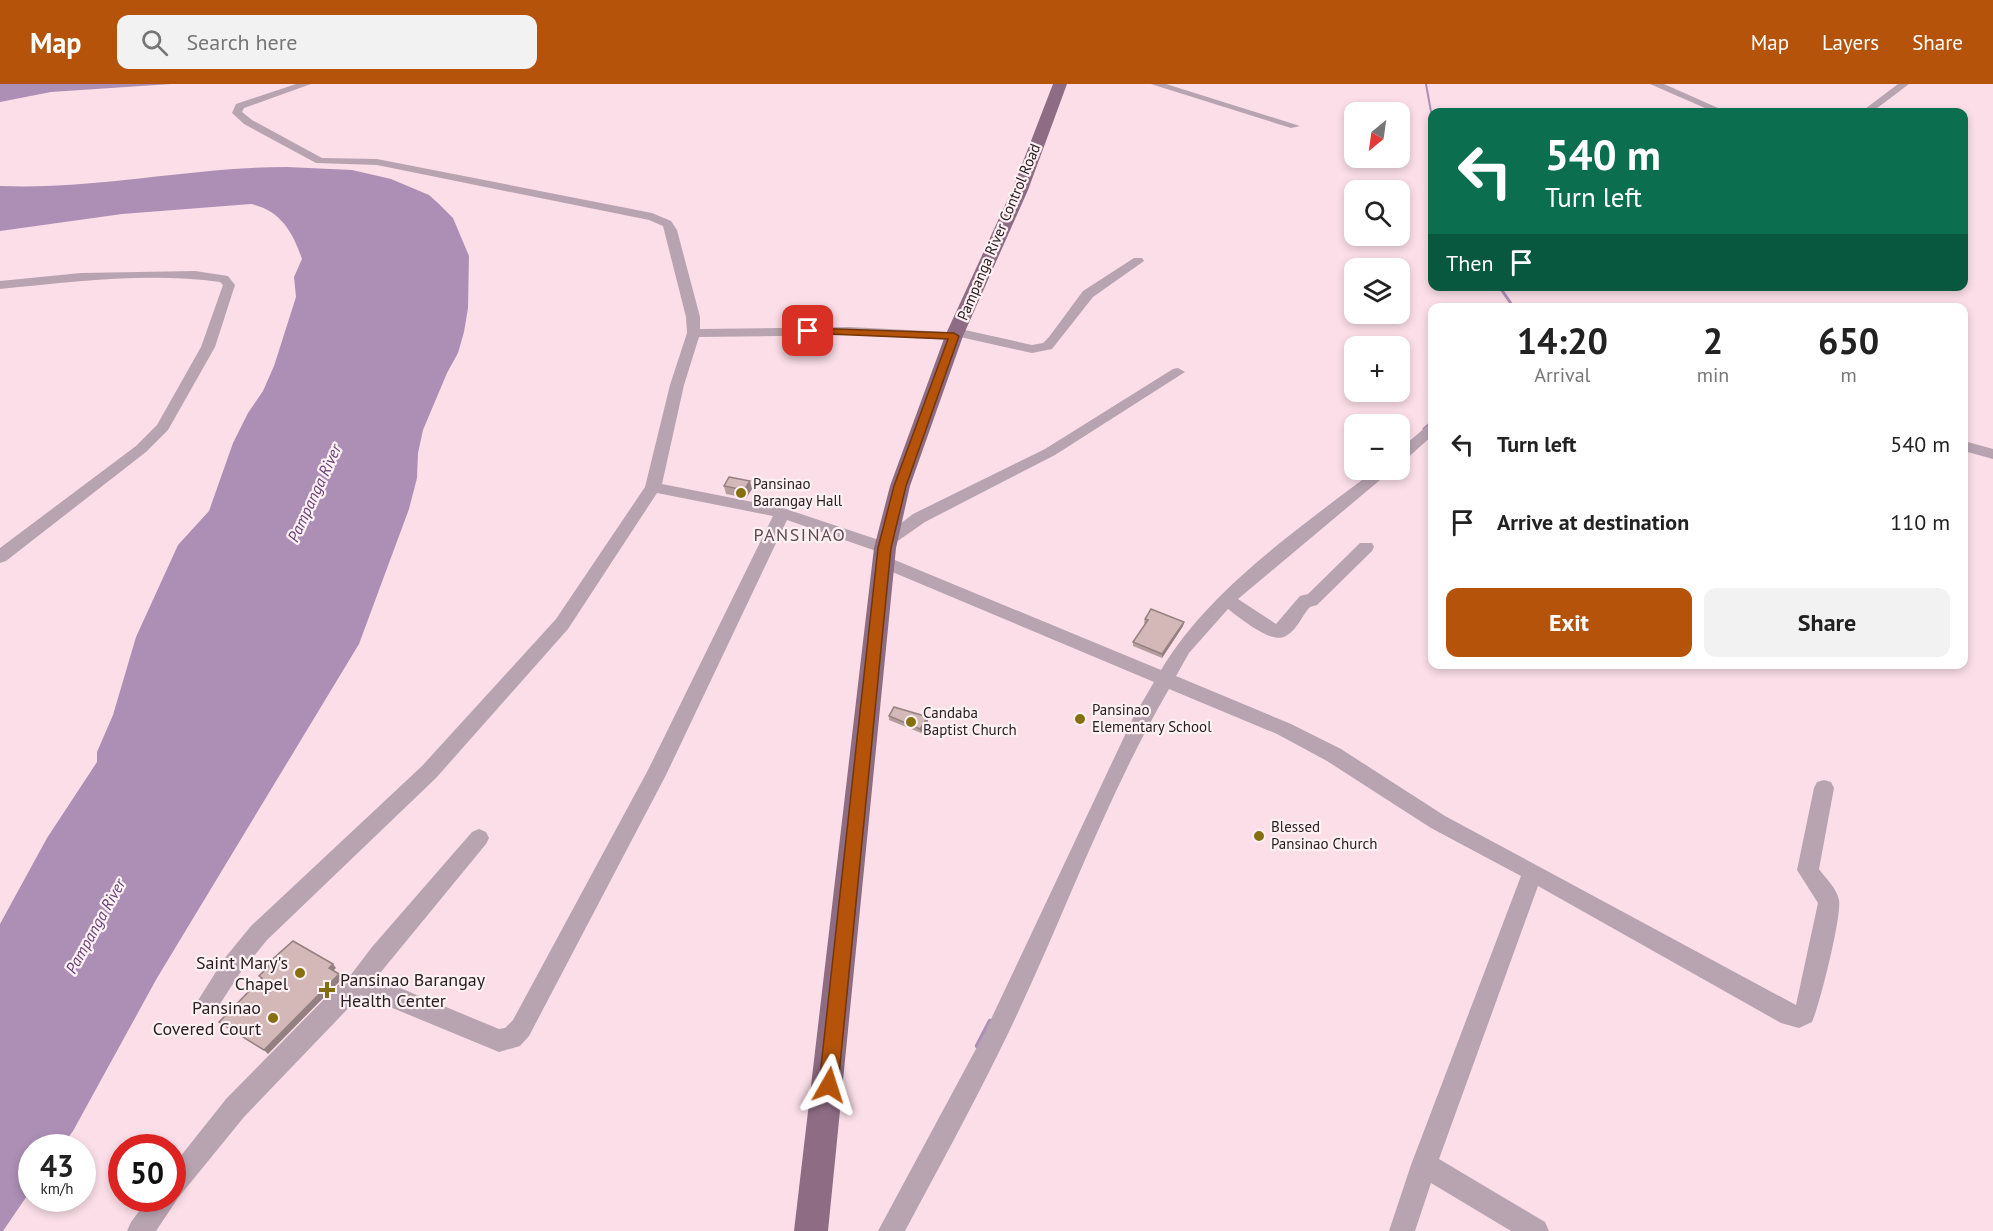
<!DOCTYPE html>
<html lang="en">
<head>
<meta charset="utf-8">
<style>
  :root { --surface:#fff; --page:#f2f2f2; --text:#222; --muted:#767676; --accent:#b45309 }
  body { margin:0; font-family:"PT Sans",sans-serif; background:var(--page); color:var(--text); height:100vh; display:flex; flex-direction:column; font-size:22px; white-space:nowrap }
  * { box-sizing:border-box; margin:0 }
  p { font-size:20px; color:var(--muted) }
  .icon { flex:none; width:33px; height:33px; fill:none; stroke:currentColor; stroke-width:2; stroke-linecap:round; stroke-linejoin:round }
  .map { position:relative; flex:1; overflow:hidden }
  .side { position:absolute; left:1428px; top:219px; width:540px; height:366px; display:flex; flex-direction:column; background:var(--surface); border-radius:12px; box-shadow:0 3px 9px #0003 }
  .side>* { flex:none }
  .top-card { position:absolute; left:1428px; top:24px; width:540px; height:183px; border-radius:12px; box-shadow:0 3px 9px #0003; background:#0b6e4f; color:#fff; overflow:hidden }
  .needle { width:39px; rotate:209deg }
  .fabs { position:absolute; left:1344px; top:18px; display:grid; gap:12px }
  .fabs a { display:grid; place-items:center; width:66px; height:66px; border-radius:12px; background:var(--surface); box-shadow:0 3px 9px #0003; font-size:30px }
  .speed { position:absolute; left:18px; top:1050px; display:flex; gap:12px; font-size:30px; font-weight:700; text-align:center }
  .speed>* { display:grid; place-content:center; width:78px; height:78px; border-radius:50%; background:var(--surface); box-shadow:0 3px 9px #0003; line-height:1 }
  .speed small { font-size:15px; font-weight:400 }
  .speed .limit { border:9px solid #d22; background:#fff; color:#111 }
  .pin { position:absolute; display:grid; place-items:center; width:51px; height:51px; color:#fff; margin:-26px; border-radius:12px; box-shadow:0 3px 9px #0006 }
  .me { position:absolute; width:66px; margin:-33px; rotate:6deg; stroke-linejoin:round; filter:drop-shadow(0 0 4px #0008) }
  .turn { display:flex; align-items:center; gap:21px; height:126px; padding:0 18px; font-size:27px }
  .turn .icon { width:78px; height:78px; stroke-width:2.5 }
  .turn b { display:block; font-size:42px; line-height:51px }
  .then { display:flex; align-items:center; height:57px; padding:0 18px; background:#0003; gap:12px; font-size:22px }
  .eta { display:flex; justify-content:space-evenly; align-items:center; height:102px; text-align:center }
  .eta b { font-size:36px; font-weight:700; line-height:42px }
  .primary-button { display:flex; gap:12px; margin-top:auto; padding:12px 18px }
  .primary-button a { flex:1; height:69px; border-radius:12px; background:var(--accent); color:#fff; font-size:24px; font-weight:700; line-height:69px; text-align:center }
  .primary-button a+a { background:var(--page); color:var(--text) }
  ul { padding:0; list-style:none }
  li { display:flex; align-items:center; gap:18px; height:78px; padding:0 18px }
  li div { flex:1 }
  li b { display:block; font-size:22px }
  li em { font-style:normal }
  header { display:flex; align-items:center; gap:36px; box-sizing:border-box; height:84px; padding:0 30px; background:var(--accent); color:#fff }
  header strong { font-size:28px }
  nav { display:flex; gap:33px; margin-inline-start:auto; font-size:21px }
  .search { width:420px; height:54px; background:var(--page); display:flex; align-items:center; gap:15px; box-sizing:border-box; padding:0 21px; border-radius:12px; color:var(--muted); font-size:22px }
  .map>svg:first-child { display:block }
  .water { fill:#ad8fb6 }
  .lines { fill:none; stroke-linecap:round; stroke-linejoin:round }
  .stream-far2 { stroke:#ad8fb6; stroke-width:2 }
  .stream-far1 { stroke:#ad8fb6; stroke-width:3 }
  .stream { stroke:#ad8fb6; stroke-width:4.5 }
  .minor { fill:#b8a4b1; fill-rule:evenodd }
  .major { fill:#8e6c84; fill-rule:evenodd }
  .wall { fill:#b69d9d }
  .shaded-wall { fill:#948080 }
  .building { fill:#d4b7b7; stroke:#948080; stroke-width:1.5 }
  .route { fill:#b45309; stroke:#753606; stroke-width:1.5 }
  .poi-dot { fill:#866f0f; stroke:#fdf1f4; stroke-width:2 }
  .labels { text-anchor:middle; stroke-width:4.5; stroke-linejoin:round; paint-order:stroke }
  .street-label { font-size:15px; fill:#2a2023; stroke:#fdf1f4 }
  .poi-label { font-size:15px; fill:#2a2023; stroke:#fdf1f4; text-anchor:start }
  .water-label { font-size:16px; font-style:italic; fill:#684074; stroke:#fdf1f4 }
  .quarter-label { font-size:18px; letter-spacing:1.5px; fill:#614a52; stroke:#fdf1f4 }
  .near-poi-label { font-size:18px; fill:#2a2023; stroke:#fdf1f4; text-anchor:end }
</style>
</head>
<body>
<header>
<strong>Map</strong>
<div class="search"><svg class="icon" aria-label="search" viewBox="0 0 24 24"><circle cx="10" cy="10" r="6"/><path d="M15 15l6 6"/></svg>Search here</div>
<nav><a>Map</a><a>Layers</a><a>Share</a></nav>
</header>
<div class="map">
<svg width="1993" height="1147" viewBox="0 0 1993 1147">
  <rect width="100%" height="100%" fill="#fbdee7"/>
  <!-- water -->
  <path class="water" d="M0 0H171L51 8 0 18Z
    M287 83 352 86 391 95 429 111 439 120 453 134 469 172 468 224 464 248 458 269 447 289 423 346 418 369 417 394 409 425 359 560 157 894 73 1047 61 1063 32 1064 31 1106 3 1147H0V840L47 754 97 678V668L113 631 136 553 178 461 209 427 233 359 248 329 263 307 274 282 296 213 294 193 302 175C293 148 280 126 251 120L122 130 0 147V102C96 106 191 83 287 83Z"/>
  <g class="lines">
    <!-- stream-far2 -->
    <path class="stream-far2" d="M1426 0 1432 33"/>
    <!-- stream-far1 -->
    <path class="stream-far1" d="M1499 202 1514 224
      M1424 345 1432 338"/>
    <!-- stream -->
    <path class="stream" d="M977 962 990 937"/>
    <!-- minor -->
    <path class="minor" d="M296 0H311L244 24 242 28 252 36 322 74 377 75 652 129 671 137 677 146 700 233V245L849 243 949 248 956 244 1032 261 1043 259 1049 253 1083 207 1134 174H1142L1144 177 1093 213 1052 265 1032 269 960 253 954 256 849 251 699 253 684 301 662 400 783 424 879 456 913 430 1045 365 1173 285 1178 284 1185 288 1055 371 925 438 892 461 893 464 891 468H879L787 436 666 691 529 952 520 962 499 968 361 911 244 1033 178 1114 156 1147H127L131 1138 149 1114H172V1083L226 1015 342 897 350 892 372 863 472 748 479 745 486 748 489 754 486 760 376 894 499 945 505 944 513 936 648 686 773 432 657 409 568 545 436 694 267 856 240 889 216 926 208 929 200 926 197 918 224 875 251 842 422 682 556 535 645 403 670 301 687 249 686 233 663 142 649 136 377 81 316 79 244 40 232 29 236 20Z
      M1151 0H1166L1300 42 1291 44Z
      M1650 0H1664L1727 28H1714Z
      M1898 0H1909L1872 28H1861Z
      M195 187 228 192 235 201 215 263 168 346 146 368 6 477 0 479V464L136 362 157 341 201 263 223 201 220 198C148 188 72 198 0 205V197L81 189Z
      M1432 340V352L1405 376 1400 378V365L1427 342Z
      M1964 357 1993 365V375L1964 367Z
      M1375 386H1392L1238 515 1276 540 1300 512 1308 510 1360 459H1372L1374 463 1372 467 1317 521 1310 523C1302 531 1298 545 1286 552 1272 561 1240 534 1228 525L1189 569 1176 592 1291 640 1341 665 1445 732 1796 921 1818 819 1797 786 1814 704 1817 698 1824 696 1831 698 1834 704 1819 785C1826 795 1836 803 1839 816 1842 831 1820 920 1812 938L1799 944 1781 939 1538 802 1439 1075 1545 1138 1549 1147H1511L1431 1099 1415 1147H1389L1411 1081 1521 792 1431 744 1327 677 1277 650 1169 605C1102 720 1059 847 1000 966 970 1027 937 1087 905 1147H878L984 950 1133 634 1154 598 878 482 876 478 878 474H890L1161 586C1210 504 1300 444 1375 386Z"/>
    <!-- major -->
    <path class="major" d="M1053 0H1067L1028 106 963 252 910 402 896 464 828 1147H794L874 464 890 402 945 252 1012 106Z"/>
  </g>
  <!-- wall -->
  <path class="wall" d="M724 402 752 405 746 414 726 410Z
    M1145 535 1184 538 1183 542 1162 574 1133 562V558L1146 540 1144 539Z
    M889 632 928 637 921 649 889 636Z"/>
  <!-- shaded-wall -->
  <path class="shaded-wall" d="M750 397 752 405 746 414 744 406Z
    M1184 538 1183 542 1162 574V570Z
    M928 633V637L921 649 920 645Z
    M333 880 336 884 332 888 329 884Z
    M339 890 343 894 268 970 264 966Z"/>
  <!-- building -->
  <path class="building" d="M729 393 750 397 744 406 724 402Z
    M1151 525 1184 538 1162 570 1133 558 1148 536 1145 535Z
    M894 623 928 633 920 645 889 632Z
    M293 857 333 880 329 884 339 890 264 966 219 938 262 894 259 892 269 882 266 881Z"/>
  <!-- route -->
  <path class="route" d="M808 244 954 249 959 252 906 402 891 464 838 1001 835 1007 829 1010 822 1007 819 1001 878 464 894 402 948 255 805 249 803 247Z"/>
  <!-- markers -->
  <g class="poi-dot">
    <circle cx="741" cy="409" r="6"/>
    <circle cx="1080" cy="635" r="6"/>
    <circle cx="911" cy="638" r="6"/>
    <circle cx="1259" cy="752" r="6"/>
    <circle cx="300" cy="889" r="6"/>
    <path d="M324 897h6v6h6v6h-6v6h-6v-6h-6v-6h6z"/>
    <circle cx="273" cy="934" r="6"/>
  </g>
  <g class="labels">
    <!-- street labels -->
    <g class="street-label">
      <text transform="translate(999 148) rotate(-67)" y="5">Pampanga River Control Road</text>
    </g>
    <!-- poi labels -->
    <g class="poi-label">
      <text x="753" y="405">Pansinao<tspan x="753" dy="17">Barangay Hall</tspan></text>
      <text x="1092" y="631">Pansinao<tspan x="1092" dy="17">Elementary School</tspan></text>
      <text x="923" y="634">Candaba<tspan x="923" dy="17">Baptist Church</tspan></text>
      <text x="1271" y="748">Blessed<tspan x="1271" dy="17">Pansinao Church</tspan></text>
    </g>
    <!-- water labels -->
    <g class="water-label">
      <text transform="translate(314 409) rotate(-65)" y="6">Pampanga River</text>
      <text transform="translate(95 842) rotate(-61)" y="6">Pampanga River</text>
    </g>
    <!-- quarter labels -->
    <g class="quarter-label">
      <text x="800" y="457">PANSINAO</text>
    </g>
    <!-- near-poi labels -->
    <g class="near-poi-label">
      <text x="288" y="885">Saint Mary's<tspan x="288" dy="21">Chapel</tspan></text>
      <text x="340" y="902" text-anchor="start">Pansinao Barangay<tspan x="340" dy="21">Health Center</tspan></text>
      <text x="261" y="930">Pansinao<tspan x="261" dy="21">Covered Court</tspan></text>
    </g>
  </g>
</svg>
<div class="fabs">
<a><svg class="needle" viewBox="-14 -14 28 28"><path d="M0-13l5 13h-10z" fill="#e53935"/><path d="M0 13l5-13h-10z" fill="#767676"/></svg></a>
<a><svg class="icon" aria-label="search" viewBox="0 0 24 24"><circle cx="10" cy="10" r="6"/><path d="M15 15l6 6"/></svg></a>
<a><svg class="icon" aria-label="layers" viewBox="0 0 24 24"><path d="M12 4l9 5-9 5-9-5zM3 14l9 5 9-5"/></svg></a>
<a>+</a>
<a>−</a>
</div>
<div class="speed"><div>43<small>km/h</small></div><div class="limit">50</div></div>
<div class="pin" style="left:808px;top:247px;background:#d93025"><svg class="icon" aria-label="arrive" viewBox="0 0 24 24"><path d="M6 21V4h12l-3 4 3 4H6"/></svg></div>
<svg class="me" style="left:829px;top:1001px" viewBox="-20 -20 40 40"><path d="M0-17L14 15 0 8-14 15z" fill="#b45309" stroke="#fff" stroke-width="4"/></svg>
<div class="top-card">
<div class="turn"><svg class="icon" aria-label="left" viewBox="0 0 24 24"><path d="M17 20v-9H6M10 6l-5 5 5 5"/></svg><div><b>540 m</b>Turn left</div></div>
<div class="then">Then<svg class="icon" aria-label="arrive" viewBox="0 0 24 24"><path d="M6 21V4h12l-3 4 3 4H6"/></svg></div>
</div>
<section class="side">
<div class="eta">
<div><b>14:20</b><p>Arrival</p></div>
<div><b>2</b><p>min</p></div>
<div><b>650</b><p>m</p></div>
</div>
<ul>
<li><svg class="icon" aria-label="left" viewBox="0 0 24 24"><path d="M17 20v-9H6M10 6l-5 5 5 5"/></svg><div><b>Turn left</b></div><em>540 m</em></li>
<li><svg class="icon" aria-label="arrive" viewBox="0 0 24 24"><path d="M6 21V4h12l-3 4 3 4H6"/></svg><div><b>Arrive at destination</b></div><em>110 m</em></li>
</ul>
<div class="primary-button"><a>Exit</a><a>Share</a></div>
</section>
</div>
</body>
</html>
